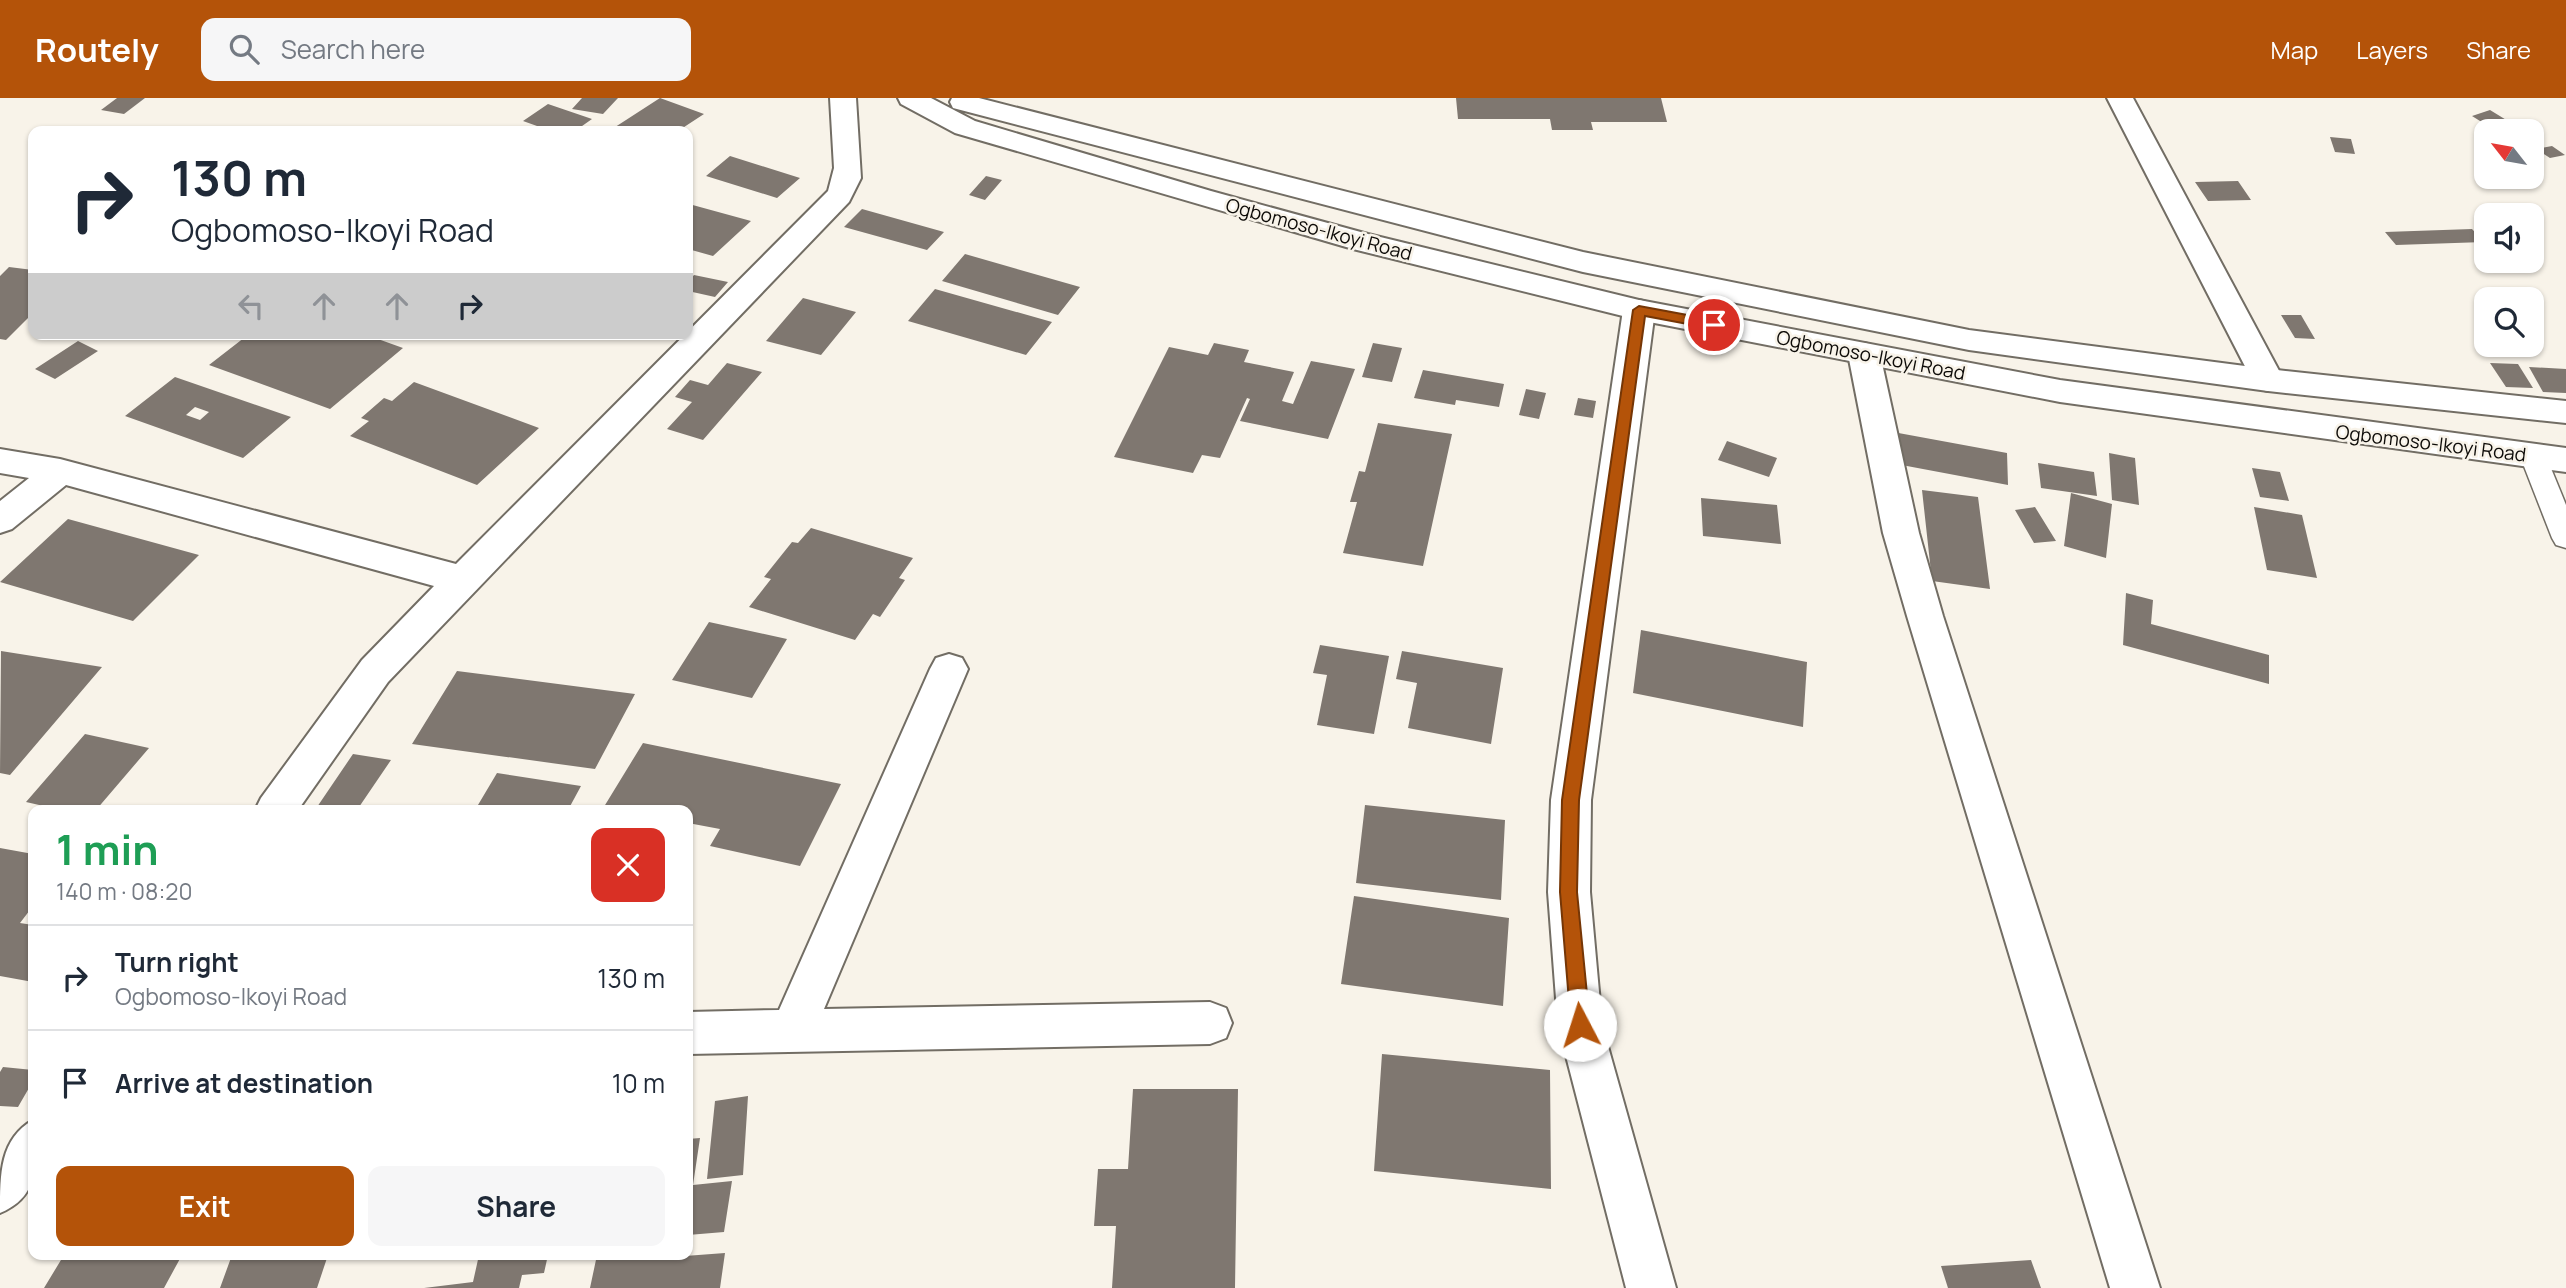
<!DOCTYPE html>
<html lang="en">
<head>
<meta charset="utf-8">
<style>
  :root { --surface:#fff; --page:#f6f6f7; --text:#1f2937; --muted:#747a83; --line:#e0e1e3; --accent:#b45309 }
  body { margin:0; font-family:Manrope,sans-serif; background:var(--page); color:var(--text); height:100vh; display:flex; flex-direction:column; font-size:26px; white-space:nowrap }
  * { box-sizing:border-box; margin:0 }
  p { font-size:23px; color:var(--muted) }
  .icon { flex:none; width:38px; height:38px; fill:none; stroke:currentColor; stroke-width:2; stroke-linecap:round; stroke-linejoin:round }
  .map { position:relative; flex:1; overflow:hidden }
  .side { position:absolute; left:28px; top:707px; width:665px; height:455px; display:flex; flex-direction:column; background:var(--surface); border-radius:14px; box-shadow:0 2px 5px #0004 }
  .side>* { flex:none }
  .top-card { position:absolute; left:28px; top:28px; width:665px; height:214px; border-radius:14px; box-shadow:0 2px 5px #0004; background:#fff; color:var(--text); overflow:hidden }
  .needle { width:46px; rotate:301deg }
  .buttons { position:absolute; left:2474px; top:21px; display:grid; gap:14px }
  .buttons a { display:grid; place-items:center; width:70px; height:70px; border-radius:14px; background:var(--surface); box-shadow:0 2px 5px #0004; font-size:35px }
  .pin { position:absolute; display:grid; place-items:center; width:60px; height:60px; color:#fff; margin:-30px; border:4px solid #fff; border-radius:50%; box-shadow:0 2px 7px #0007 }
  .me { position:absolute; width:77px; margin:-38px; rotate:355deg; stroke-linejoin:round; filter:drop-shadow(0 0 5px #0008) }
  .turn { display:flex; align-items:center; gap:24px; height:147px; padding:0 28px; font-size:32px }
  .turn .icon { width:91px; height:91px; stroke-width:2.5 }
  .turn b { display:block; font-size:49px; line-height:60px }
  .lanes { display:flex; align-items:center; height:66px; padding:0 28px; background:#0003; justify-content:center; gap:35px; direction:ltr }
  .lanes .off { opacity:.35 }
  .round { display:grid; place-items:center; flex:none; width:74px; height:74px; border-radius:14px; background:var(--page) }
  .headline { display:flex; align-items:center; justify-content:space-between; height:119px; padding:0 28px }
  h1 { font-size:42px; font-weight:700; line-height:52px; color:#1e9e55 }
  .primary-button { display:flex; gap:14px; margin-top:auto; padding:14px 28px }
  .primary-button a { flex:1; height:80px; border-radius:14px; background:var(--accent); color:#fff; font-size:28px; font-weight:700; line-height:80px; text-align:center }
  .primary-button a+a { background:var(--page); color:var(--text) }
  ul { padding:0; list-style:none }
  li { display:flex; align-items:center; gap:21px; height:105px; padding:0 28px; border-top:2px solid var(--line) }
  li div { flex:1 }
  li b { display:block; font-size:26px }
  li em { font-style:normal }
  header { display:flex; align-items:center; gap:42px; box-sizing:border-box; height:98px; padding:0 35px; background:var(--accent); color:#fff }
  header strong { font-size:33px }
  nav { display:flex; gap:38px; margin-inline-start:auto; font-size:24px }
  .search { width:490px; height:63px; background:var(--page); display:flex; align-items:center; gap:18px; box-sizing:border-box; padding:0 24px; border-radius:14px; color:var(--muted); font-size:26px }
  .map>svg:first-child { display:block }
  .building { fill:#7f7770; fill-rule:evenodd }
  .lines { fill:none; stroke-linecap:round; stroke-linejoin:round }
  .service-casing { stroke:#726d64; stroke-width:3 }
  .minor-casing { stroke:#726d64; stroke-width:4 }
  .primary-casing { stroke:#726d64; stroke-width:4 }
  .service { fill:#fff; fill-rule:evenodd }
  .minor { fill:#fff; fill-rule:evenodd }
  .primary { fill:#fff; fill-rule:evenodd }
  .route { fill:#b45309; stroke:#753606; stroke-width:2 }
  .labels { text-anchor:middle; stroke-width:5; stroke-linejoin:round; paint-order:stroke }
  .street-label { font-size:19px; fill:#0d0b08; stroke:#f8f3e9 }
</style>
</head>
<body>
<header>
<strong>Routely</strong>
<div class="search"><svg class="icon" aria-label="search" viewBox="0 0 24 24"><circle cx="10" cy="10" r="6"/><path d="M15 15l6 6"/></svg>Search here</div>
<nav><a>Map</a><a>Layers</a><a>Share</a></nav>
</header>
<div class="map">
<svg width="2566" height="1190" viewBox="0 0 2566 1190">
  <rect width="100%" height="100%" fill="#f8f3e9"/>
  <!-- building -->
  <path class="building" d="M117 0H145L124 16 101 12Z
    M582 0H618L603 16 572 11Z
    M660 0 704 16 678 33H609Z
    M1456 0H1661L1667 24H1591L1593 32H1552L1550 21H1458Z
    M548 6 592 21 575 33H551L523 23Z
    M2490 12 2521 31 2496 33 2472 18Z
    M2330 39 2351 41 2355 56 2335 54Z
    M2552 48 2565 57 2550 60 2536 51Z
    M730 58 800 80 777 100 706 78Z
    M986 78 1002 82 985 102 969 97Z
    M2238 83 2251 102 2208 103 2195 84Z
    M688 106H689L751 123 713 158 688 151Z
    M862 111 944 134 927 152 844 129Z
    M2472 131 2484 144 2396 147 2385 134Z
    M965 156 1080 189 1058 217 942 183Z
    M9 169 33 172V215L6 242 0 241V178Z
    M694 177 728 184 715 199 688 193V184Z
    M935 191 1052 224 1026 257 908 223Z
    M803 200 856 214 821 257 766 243Z
    M2281 217H2301L2315 241 2295 240Z
    M249 236H364L403 250 330 311 209 267Z
    M78 243 98 253 55 281 35 271Z
    M1214 245 1249 252 1244 264 1294 274 1282 303 1293 306 1311 263 1355 271 1328 341 1240 323 1250 301 1247 300 1220 360 1202 357 1193 375 1114 359 1169 249 1208 257Z
    M1373 245 1402 250 1392 284 1362 279Z
    M727 265 762 274 703 342 667 331 692 304 675 299 690 282 708 287Z
    M2490 265 2518 266 2533 290 2506 289Z
    M2529 269 2566 271V295L2543 294Z
    M1423 272 1504 286 1499 309 1456 302 1455 307 1414 300Z
    M175 279 291 319 243 360 125 318ZM195 309 209 314 200 322 186 317Z
    M414 284 539 330 477 387 350 338 369 323 361 320 384 300 392 303Z
    M1526 291 1546 295 1539 321 1519 317Z
    M1578 300 1596 303 1593 320 1574 317Z
    M1378 325 1452 336 1423 468 1343 455 1357 404H1350L1359 373 1365 374Z
    M1893 334 2007 355 2008 387 1891 365Z
    M1727 343 1777 360 1769 379 1718 362Z
    M2109 355 2135 360 2139 407 2112 402Z
    M2038 365 2094 374 2097 398 2041 390Z
    M2252 370 2280 374 2289 403 2260 399Z
    M1922 392 1978 399 1990 491 1932 483Z
    M2071 395 2112 406 2106 460 2064 448Z
    M1701 400 1777 407 1781 446 1703 438Z
    M2035 409 2056 443 2034 445 2015 412Z
    M2254 409 2302 417 2317 480 2267 472Z
    M68 421 199 457 133 523 0 484Z
    M811 430 913 460 899 480 905 482 880 519 873 516 855 542 749 509 771 481 764 479 792 444 798 445Z
    M2126 495 2153 502 2151 526 2269 557V586L2123 547Z
    M709 524 787 541 752 600 672 582Z
    M1641 532 1807 564 1803 629 1633 595Z
    M1320 547 1389 558 1374 636 1317 627 1327 577 1313 575Z
    M1 553 102 569 10 677 0 675Z
    M1402 553 1503 570 1491 646 1408 630 1417 585 1396 581Z
    M457 573 635 596 595 671 412 646Z
    M85 636 149 650 96 712H61L26 704Z
    M643 645 841 686 800 768 710 748 720 731 688 725V712H602Z
    M353 656 391 662 357 712H315Z
    M497 675 581 688 568 712H475Z
    M1365 707 1505 722 1501 802 1356 785Z
    M0 750 33 756V808L20 825 33 827V884L0 878Z
    M1354 798 1509 820 1503 908 1341 886Z
    M1382 956 1550 972 1551 1091 1374 1073Z
    M3 969 33 972V983L18 1009 0 1008V974Z
    M1133 991H1238L1235 1190H1112L1116 1128H1094L1098 1071H1128Z
    M748 998 743 1077 707 1081 715 1003Z
    M700 1040 693 1087 732 1083 724 1134 688 1137V1041Z
    M725 1155 720 1190H590L597 1157 685 1158Z
    M64 1157H182L164 1190H44Z
    M232 1157H328L317 1190H220Z
    M479 1157H548L544 1175 522 1177 519 1190H424L473 1184Z
    M2031 1162 2041 1190H1948L1941 1168Z"/>
  <g class="lines">
    <defs>
      <path id="service" d="M2533 349 2542 351 2546 358 2566 407V450L2556 447 2552 440 2520 358 2524 351Z"/>
      <path id="minor" d="M830 0H856L861 80 849 104 388 584 298 712H255L261 700 362 562 434 488 66 387 12 431 0 435V403L29 380 0 375V351L60 361 456 466 828 93 834 70Z
        M2107 0H2133L2284 282 2279 290 2268 293 2257 290 2252 282Z
        M1639 202 1650 205 1655 212 1591 702 1590 794 1602 927 1676 1190H1626L1558 927 1548 794 1551 702 1623 212 1628 205Z
        M1864 245 1875 248 1880 256 1919 435 1943 518 2160 1190H2110L1907 518 1883 435 1848 256 1853 248Z
        M949 556 962 560 968 571 824 911 1210 904 1226 910 1232 925 1226 940 1210 946 688 956V914L779 912 930 571 936 560Z
        M33 1022C35 1062 43 1097 0 1115 0 1075 0 1041 33 1022Z"/>
      <path id="primary" d="M898 0H931L975 23 1211 93 1368 136 1639 202 2060 282 2566 350V374L2060 304 1639 222 1353 151 955 35 901 6Z
        M952 0H979L1583 154 1969 232 2268 271 2566 303V325L2268 293 1969 252 1583 174 953 10 950 4Z"/>
    </defs>
    <!-- service casing -->
    <use href="#service" class="service-casing"/>
    <!-- minor casing -->
    <use href="#minor" class="minor-casing"/>
    <!-- primary casing -->
    <use href="#primary" class="primary-casing"/>
    <!-- service -->
    <use href="#service" class="service"/>
    <!-- minor -->
    <use href="#minor" class="minor"/>
    <!-- primary -->
    <use href="#primary" class="primary"/>
  </g>
  <!-- route -->
  <path class="route" d="M1639 208 1714 222 1721 227 1714 231 1645 218 1579 702 1577 794 1590 927 1587 933 1580 935 1574 933 1571 927 1560 794 1562 702 1633 212Z"/>
  <g class="labels">
    <!-- street labels -->
    <g class="street-label">
      <text transform="translate(1319 131) rotate(15)" y="7">Ogbomoso-Ikoyi Road</text>
      <text transform="translate(1871 257) rotate(11)" y="7">Ogbomoso-Ikoyi Road</text>
      <text transform="translate(2431 345) rotate(7)" y="7">Ogbomoso-Ikoyi Road</text>
    </g>
  </g>
</svg>
<div class="buttons">
<a><svg class="needle" viewBox="-14 -14 28 28"><path d="M0-13l5 13h-10z" fill="#e53935"/><path d="M0 13l5-13h-10z" fill="#747a83"/></svg></a>
<a><svg class="icon" aria-label="sound" viewBox="0 0 24 24"><path d="M4 9h4l5-4v14l-5-4H4zM17 9q2 3 0 6"/></svg></a>
<a><svg class="icon" aria-label="search" viewBox="0 0 24 24"><circle cx="10" cy="10" r="6"/><path d="M15 15l6 6"/></svg></a>
</div>
<div class="pin" style="left:1714px;top:227px;background:#d93025"><svg class="icon" aria-label="arrive" viewBox="0 0 24 24"><path d="M6 21V4h12l-3 4 3 4H6"/></svg></div>
<svg class="me" style="left:1580px;top:927px" viewBox="-20 -20 40 40"><circle r="19" fill="#fff"/><path d="M0-13L10 11 0 6-10 11z" fill="#b45309"/></svg>
<div class="top-card">
<div class="turn"><svg class="icon" aria-label="right" viewBox="0 0 24 24"><path d="M7 20v-9h11M14 6l5 5-5 5"/></svg><div><b>130 m</b>Ogbomoso-Ikoyi Road</div></div>
<div class="lanes"><svg class="icon off" aria-label="left" viewBox="0 0 24 24"><path d="M17 20v-9H6M10 6l-5 5 5 5"/></svg><svg class="icon off" aria-label="ahead" viewBox="0 0 24 24"><path d="M12 20V5M6 11l6-6 6 6"/></svg><svg class="icon off" aria-label="ahead" viewBox="0 0 24 24"><path d="M12 20V5M6 11l6-6 6 6"/></svg><svg class="icon" aria-label="right" viewBox="0 0 24 24"><path d="M7 20v-9h11M14 6l5 5-5 5"/></svg></div>
</div>
<section class="side">
<div class="headline"><div><h1>1 min</h1><p>140 m · 08:20</p></div><a class="round" style="background:#d93025;color:#fff"><svg class="icon" aria-label="close" viewBox="0 0 24 24"><path d="M6 6l12 12M18 6L6 18"/></svg></a></div>
<ul>
<li><svg class="icon" aria-label="right" viewBox="0 0 24 24"><path d="M7 20v-9h11M14 6l5 5-5 5"/></svg><div><b>Turn right</b><p>Ogbomoso-Ikoyi Road</p></div><em>130 m</em></li>
<li><svg class="icon" aria-label="arrive" viewBox="0 0 24 24"><path d="M6 21V4h12l-3 4 3 4H6"/></svg><div><b>Arrive at destination</b></div><em>10 m</em></li>
</ul>
<div class="primary-button"><a>Exit</a><a>Share</a></div>
</section>
</div>
</body>
</html>
